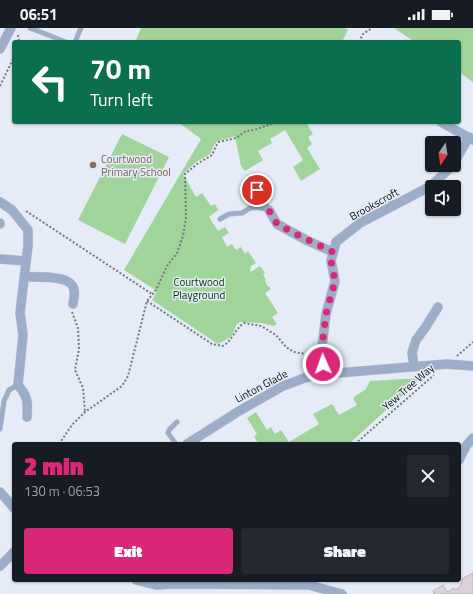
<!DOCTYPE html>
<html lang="en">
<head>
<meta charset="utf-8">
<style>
  :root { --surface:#171b24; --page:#242831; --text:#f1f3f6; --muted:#9ea1a6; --accent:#db2777 }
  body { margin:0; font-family:"Titillium Web",sans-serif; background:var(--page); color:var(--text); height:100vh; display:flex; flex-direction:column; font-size:15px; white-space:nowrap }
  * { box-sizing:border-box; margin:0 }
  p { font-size:13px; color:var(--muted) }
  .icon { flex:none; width:22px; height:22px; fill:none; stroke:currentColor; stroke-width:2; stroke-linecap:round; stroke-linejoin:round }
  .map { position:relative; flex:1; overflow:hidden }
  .sheet { position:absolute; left:12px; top:414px; width:449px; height:140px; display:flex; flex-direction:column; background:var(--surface); border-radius:4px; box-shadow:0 1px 3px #0004 }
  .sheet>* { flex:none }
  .guide { position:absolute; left:12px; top:12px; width:449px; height:84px; border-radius:4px; box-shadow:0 1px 3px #0004; background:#0b6e4f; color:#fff; overflow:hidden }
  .needle { width:26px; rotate:193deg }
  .controls { position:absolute; left:425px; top:108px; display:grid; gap:8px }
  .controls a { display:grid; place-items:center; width:36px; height:36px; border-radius:4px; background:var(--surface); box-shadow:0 1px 3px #0004; font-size:20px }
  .pin { position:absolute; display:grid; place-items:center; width:34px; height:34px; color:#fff; margin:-17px; border:2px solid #fff; border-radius:50%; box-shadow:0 1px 4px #0007 }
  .me { position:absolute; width:44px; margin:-22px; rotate:358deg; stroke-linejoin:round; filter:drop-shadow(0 0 3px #0008) }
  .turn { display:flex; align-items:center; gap:14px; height:84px; padding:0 12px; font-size:18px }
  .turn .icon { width:52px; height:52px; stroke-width:2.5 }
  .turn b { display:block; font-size:28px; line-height:34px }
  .round { display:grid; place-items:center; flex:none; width:42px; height:42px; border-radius:4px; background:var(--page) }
  .head { display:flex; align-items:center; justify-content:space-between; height:68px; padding:0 12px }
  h1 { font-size:24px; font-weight:800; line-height:30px; color:var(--accent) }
  .action { display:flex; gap:8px; margin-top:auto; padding:8px 12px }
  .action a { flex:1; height:46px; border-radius:4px; background:var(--accent); color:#fff; font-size:16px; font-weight:800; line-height:46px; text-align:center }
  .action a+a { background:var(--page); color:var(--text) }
  .status { display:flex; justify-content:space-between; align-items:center; height:28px; padding:0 20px; background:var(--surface); direction:ltr }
  .status svg { height:11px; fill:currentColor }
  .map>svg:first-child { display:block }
  .green { fill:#a1d49b }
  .building { fill:#dbd1d9; stroke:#beb4bc }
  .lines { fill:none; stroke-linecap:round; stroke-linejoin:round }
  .service-casing { stroke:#c3c9d3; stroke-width:5.5 }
  .minor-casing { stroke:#c3c9d3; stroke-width:10 }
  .path { stroke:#747980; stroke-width:2; stroke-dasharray:2 2; stroke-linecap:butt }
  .service { stroke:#9cadc8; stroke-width:4.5 }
  .minor { stroke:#9cadc8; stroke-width:9 }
  .route { stroke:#db2777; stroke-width:7; stroke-dasharray:0 12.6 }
  .education-dot { fill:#8d6e63; stroke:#e5ecf7; stroke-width:1.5 }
  .labels { text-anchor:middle; stroke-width:3; stroke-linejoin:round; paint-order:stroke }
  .education-label { font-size:11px; fill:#785e54; stroke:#e5ecf7; text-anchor:start }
  .street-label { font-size:11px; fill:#0e1014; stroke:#e5ecf7 }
  .park-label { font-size:11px; fill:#003500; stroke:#e5ecf7 }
</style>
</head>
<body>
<div class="status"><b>06:51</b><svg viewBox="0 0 49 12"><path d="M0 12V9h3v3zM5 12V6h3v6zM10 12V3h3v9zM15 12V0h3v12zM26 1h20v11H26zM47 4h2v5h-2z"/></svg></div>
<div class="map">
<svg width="473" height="566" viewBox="0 0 473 566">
  <rect width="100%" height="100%" fill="#e5ecf7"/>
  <!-- green -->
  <path class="green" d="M141 0H345L348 2 342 14H135Z
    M394 0H473V54L459 44V14H415Z
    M178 94H306L313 106 308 109 312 116 307 120 320 141 301 153 293 139 303 132 285 102 270 111 272 115 258 123 263 132 245 143 241 138 235 108 218 113 214 117 210 126 196 134 183 146 196 169 202 165 211 178 215 176 218 182 209 189 218 203 225 199 229 205 222 209 227 219 232 216 236 222 241 219 245 226 248 223 256 235 251 238 250 244 260 238 265 245 263 246 266 252 265 253 268 259 269 258 271 261 265 265 278 285 272 289 277 296 273 298 262 295 240 294 237 296 231 309 218 316 152 272 157 263 124 242 201 111Z
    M122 106 169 129 125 216 78 192Z
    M421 350 349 416H258L254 408 257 406 247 390 256 384 267 402 271 399 275 406 281 402 289 414 319 396 313 386 332 376 339 387 357 377 354 372V369L366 361 370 353Z"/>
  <!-- building -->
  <path class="building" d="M473 545V566H434L433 563 443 557 447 564 454 560 455 562 460 559 463 550Z"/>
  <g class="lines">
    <defs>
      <path id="service" d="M30 0 66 14
        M75 14 81 0
        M257 162 269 182
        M389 170 394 179
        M220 191 229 186 242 185 250 180 258 179 269 182
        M0 401 4 373 9 362 18 357
        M176 416 168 405 169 402 177 394"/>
      <path id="minor" d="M0 21 11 0
        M441 94 473 112
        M454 135 469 109
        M0 174 12 182 28 202V218L20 285 23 307 18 357C28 369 28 374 27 389
        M269 182 277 196 308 213 333 224
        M0 196V195
        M0 231 26 233
        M24 249C36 249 65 247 72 257 76 262 74 270 73 276
        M414 338 412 325 416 312 425 300 438 279
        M325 345 321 327 326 286 335 253 331 233 336 214 360 195 431 158 453 137
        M187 416 239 383 283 358 313 347 447 336 473 338
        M459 432 466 418 473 410
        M0 464 14 480
        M0 538 14 524
        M136 552 156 557 173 556 309 557 342 566"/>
    </defs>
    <!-- service casing -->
    <use href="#service" class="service-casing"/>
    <!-- minor casing -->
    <use href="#minor" class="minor-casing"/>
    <!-- path -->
    <path class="path" d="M18 7 19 14
      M359 14 363 6 372 0
      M0 58 14 29
      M26 183 152 266
      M147 273 212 316 223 318C233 312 234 302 244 295L261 298 276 307 286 319 294 324 311 327
      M72 284 78 300 79 321 75 342 83 360 85 384
      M457 328 473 314
      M59 416 72 397 85 384 122 358 128 348 147 273 156 262 167 238 177 225 183 208 186 190 185 146 197 136 212 127 216 118 219 114 236 110 246 103 254 102 277 94
      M355 416 434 347"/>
    <!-- service -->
    <use href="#service" class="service"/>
    <!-- minor -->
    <use href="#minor" class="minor"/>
  </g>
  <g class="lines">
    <!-- route -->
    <path class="route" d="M257 162 277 196 298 207 333 224 331 233 335 253 326 286 321 327 323 336"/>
  </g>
  <!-- markers -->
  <circle class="education-dot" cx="93" cy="137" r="4"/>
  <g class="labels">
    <!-- education labels -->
    <g class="education-label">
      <text x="101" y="135">Courtwood<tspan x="101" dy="13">Primary School</tspan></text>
    </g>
    <!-- street labels -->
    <g class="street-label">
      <text transform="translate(374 176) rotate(-29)" y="4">Brookscroft</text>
      <text transform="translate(261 358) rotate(-28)" y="4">Linton Glade</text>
      <text transform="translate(408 359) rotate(-41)" y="4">Yew Tree Way</text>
    </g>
    <!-- park labels -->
    <g class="park-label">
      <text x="199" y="258">Courtwood<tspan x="199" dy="13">Playground</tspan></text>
    </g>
  </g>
</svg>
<div class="controls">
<a><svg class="needle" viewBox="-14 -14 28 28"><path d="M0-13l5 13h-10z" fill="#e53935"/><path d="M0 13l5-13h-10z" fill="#9ea1a6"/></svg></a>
<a><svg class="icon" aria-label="sound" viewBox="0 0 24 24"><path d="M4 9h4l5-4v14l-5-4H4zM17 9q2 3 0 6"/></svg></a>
</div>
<div class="pin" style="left:257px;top:162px;background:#d93025"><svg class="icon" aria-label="arrive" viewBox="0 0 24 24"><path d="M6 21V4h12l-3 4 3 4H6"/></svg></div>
<svg class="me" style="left:323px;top:336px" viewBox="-20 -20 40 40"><circle r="17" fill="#db2777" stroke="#fff" stroke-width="3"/><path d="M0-11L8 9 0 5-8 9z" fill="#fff"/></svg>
<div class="guide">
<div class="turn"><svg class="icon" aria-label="left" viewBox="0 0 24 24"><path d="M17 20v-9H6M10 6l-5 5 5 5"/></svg><div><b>70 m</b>Turn left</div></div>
</div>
<section class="sheet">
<div class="head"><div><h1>2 min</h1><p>130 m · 06:53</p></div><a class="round"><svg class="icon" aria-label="close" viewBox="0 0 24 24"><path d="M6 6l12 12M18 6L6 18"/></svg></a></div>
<div class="action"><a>Exit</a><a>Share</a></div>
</section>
</div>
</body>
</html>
